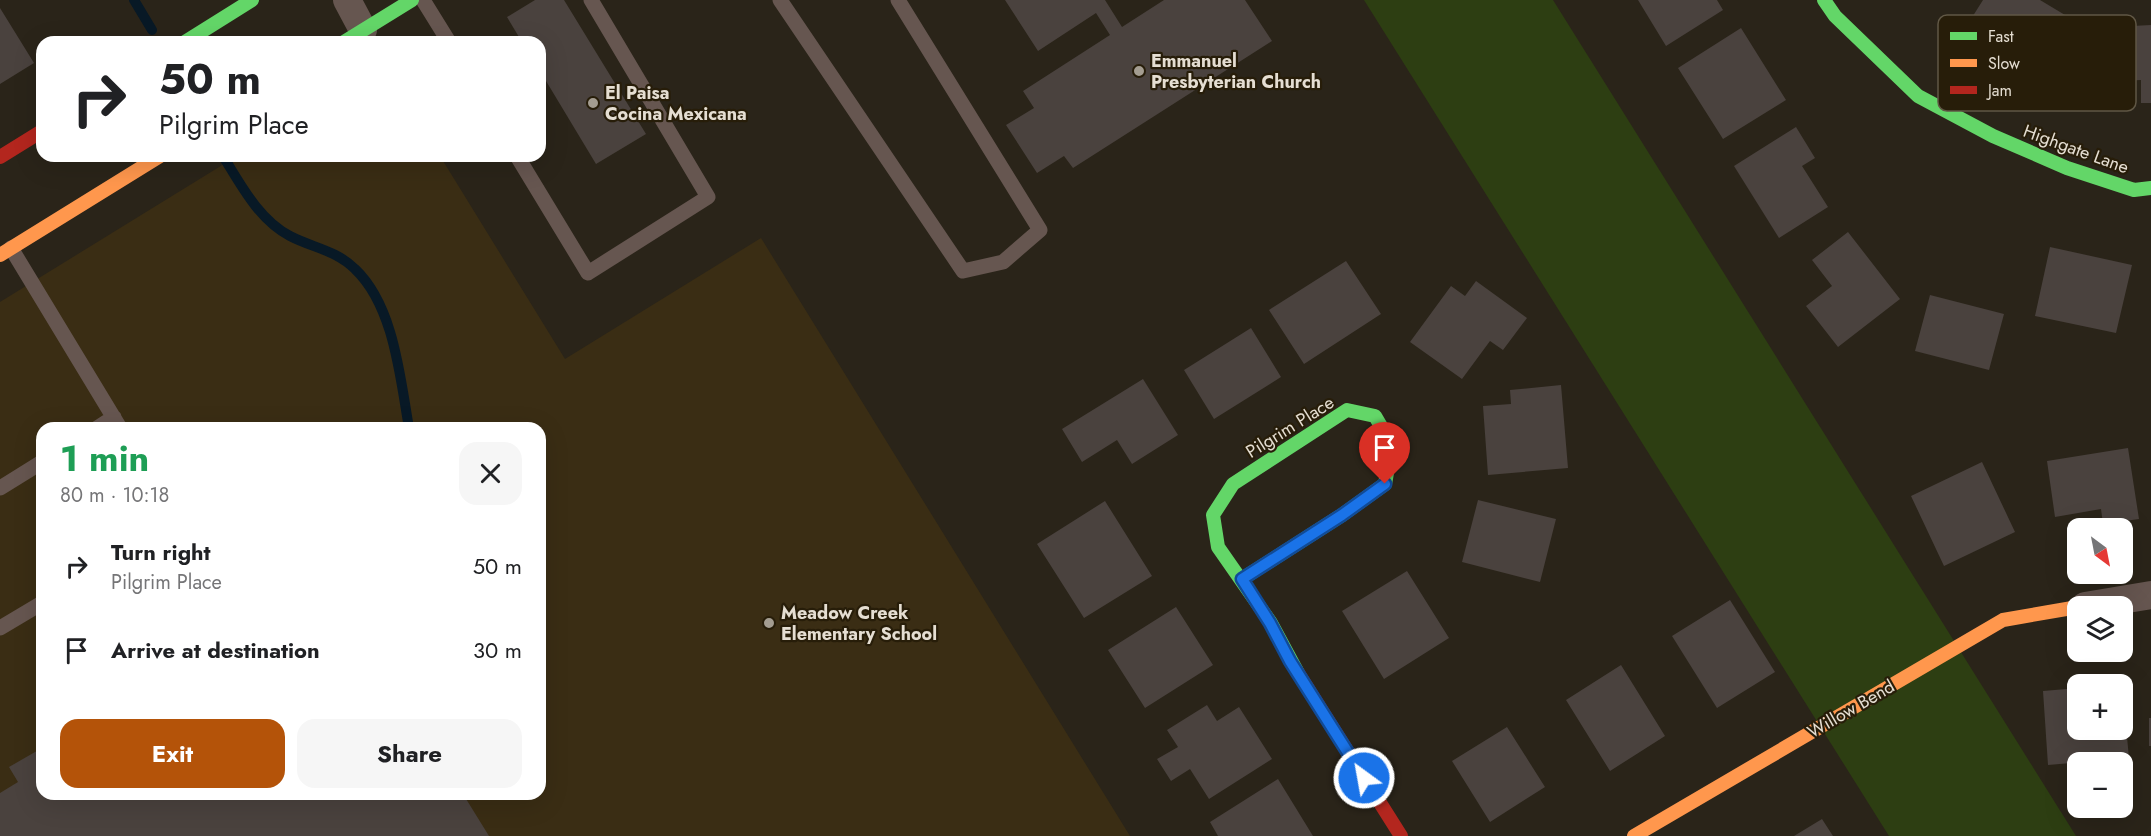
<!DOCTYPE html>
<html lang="en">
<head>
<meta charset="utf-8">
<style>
  :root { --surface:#fff; --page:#f6f6f6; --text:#202124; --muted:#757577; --accent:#b45309 }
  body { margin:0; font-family:Jost,sans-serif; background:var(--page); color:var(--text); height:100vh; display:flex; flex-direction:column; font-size:22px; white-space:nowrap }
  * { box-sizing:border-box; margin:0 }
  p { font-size:20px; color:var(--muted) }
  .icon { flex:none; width:33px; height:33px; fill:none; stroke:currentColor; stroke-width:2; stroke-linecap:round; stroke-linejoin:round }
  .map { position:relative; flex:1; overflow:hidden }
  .details { position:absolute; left:36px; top:422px; width:510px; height:378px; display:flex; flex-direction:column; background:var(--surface); border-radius:18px; box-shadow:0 6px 24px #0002 }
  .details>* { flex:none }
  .hud { position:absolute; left:36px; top:36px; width:510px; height:126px; border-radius:18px; box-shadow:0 6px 24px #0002; background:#fff; color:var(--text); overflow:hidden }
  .needle { width:39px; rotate:148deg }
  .fabs { position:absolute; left:2067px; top:518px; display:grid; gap:12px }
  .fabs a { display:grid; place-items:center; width:66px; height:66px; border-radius:12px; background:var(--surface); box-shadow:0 6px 24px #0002; font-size:30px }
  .pin { position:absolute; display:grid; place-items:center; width:51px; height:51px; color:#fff; margin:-62px -26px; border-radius:50% 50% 50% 0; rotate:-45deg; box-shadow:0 0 6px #0007 }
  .pin .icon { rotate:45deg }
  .me { position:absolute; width:66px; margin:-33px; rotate:328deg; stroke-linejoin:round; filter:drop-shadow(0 0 4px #0008) }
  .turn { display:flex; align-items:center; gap:21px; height:126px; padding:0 24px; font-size:27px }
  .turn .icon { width:78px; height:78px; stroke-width:2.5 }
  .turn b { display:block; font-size:42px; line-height:51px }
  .round { display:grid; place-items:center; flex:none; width:63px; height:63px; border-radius:18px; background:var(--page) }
  .headline { display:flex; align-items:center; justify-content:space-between; height:102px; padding:0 24px }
  h1 { font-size:36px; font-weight:700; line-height:45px; color:#1e9e55 }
  .action { display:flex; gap:12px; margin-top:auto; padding:12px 24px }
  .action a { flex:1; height:69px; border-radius:18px; background:var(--accent); color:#fff; font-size:24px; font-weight:700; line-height:69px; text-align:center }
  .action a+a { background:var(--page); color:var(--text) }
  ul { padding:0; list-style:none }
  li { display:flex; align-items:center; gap:18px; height:84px; padding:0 24px }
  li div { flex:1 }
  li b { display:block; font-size:22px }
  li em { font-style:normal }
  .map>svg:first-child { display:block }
  .built { fill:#3a2d14; fill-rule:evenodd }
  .green { fill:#2d3e12 }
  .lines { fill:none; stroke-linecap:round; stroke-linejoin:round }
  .stream { stroke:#081926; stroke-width:10 }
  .building { fill:#4a423e }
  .lane { stroke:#665650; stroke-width:15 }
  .street { stroke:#665650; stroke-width:28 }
  .fast { stroke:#63d668; stroke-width:14 }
  .slow { stroke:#ff974d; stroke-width:14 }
  .jam { stroke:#b3261e; stroke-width:14 }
  .route-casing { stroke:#114b97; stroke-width:15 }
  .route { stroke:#1a73e8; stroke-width:10 }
  .poi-dot { fill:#a49d91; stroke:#271d09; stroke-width:2 }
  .labels { text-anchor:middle; stroke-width:4.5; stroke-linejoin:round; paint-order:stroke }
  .poi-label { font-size:18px; font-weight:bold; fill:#e5ded2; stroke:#271d09; text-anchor:start }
  .street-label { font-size:18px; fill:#e5ded2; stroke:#271d09 }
  .key { fill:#271d09; stroke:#605745; stroke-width:1.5 }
  .key-label { font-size:16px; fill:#e5ded2 }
</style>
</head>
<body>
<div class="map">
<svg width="2151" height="836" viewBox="0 0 2151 836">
  <rect width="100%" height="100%" fill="#2a2419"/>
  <!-- built -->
  <path class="built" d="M237 156H440L565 359 761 238 1130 836H0V302ZM42 428H540V794H42Z"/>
  <!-- green -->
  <path class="green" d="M1364 0H1553L2076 836H1889Z"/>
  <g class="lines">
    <!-- stream -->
    <path class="stream" d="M134 0 152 30
      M223 156C241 185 259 220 290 236 313 248 336 250 355 269 394 306 400 377 409 428"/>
  </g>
  <!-- building -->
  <path class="building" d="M535 0H564L646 134 596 164 540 71V42H522L507 17Z
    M1005 0H1105L1122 27 1164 0H1245L1272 41 1073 168 1064 156 1037 173 1006 125 1034 108 1023 91 1110 35 1096 13 1038 51Z
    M1638 0H1717L1723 10 1666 46Z
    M1983 0H2040L2070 18 2035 77 2004 58 2013 45 1971 19Z
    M0 8 34 63 0 84Z
    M2151 25V103H2141V80L2098 82 2095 28Z
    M1741 28 1786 100 1723 139 1678 68Z
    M1796 127 1815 158 1802 166 1828 207 1779 238 1734 166Z
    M1848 232 1900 299 1838 347 1806 306 1832 286 1812 260Z
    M2050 247 2132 265 2116 333 2035 316Z
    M1346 261 1381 314 1304 364 1269 310Z
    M1476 281 1527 318 1503 350 1490 341 1462 379 1410 342 1451 286 1465 296Z
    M1930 295 2004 314 1989 370 1915 351Z
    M1251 328 1281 377 1214 419 1184 370Z
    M1143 379 1178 435 1132 464 1117 440 1082 462 1062 429Z
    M1561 385 1568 468 1488 475 1483 406 1511 404 1510 390Z
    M2128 448 2139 519 2103 524 2101 509 2055 517 2047 461Z
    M1982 462 2015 532 1944 566 1911 496Z
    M1478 500 1556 519 1540 582 1462 562Z
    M1105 501 1152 576 1084 618 1037 544Z
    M1407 571 1449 638 1384 679 1342 611Z
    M1730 600 1775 672 1717 708 1672 636Z
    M1176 607 1213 665 1145 708 1108 650Z
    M1621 665 1665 736 1610 771 1566 700Z
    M2078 688V729H2122V705H2124L2129 758 2048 765 2043 691Z
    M1207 705 1217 721 1239 707 1272 759 1209 799 1190 769 1171 781 1157 759 1178 747 1167 730Z
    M2149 718H2151V746H2149Z
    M1507 727 1545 787 1490 822 1452 761Z
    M42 748V794H463L489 836H0V793L18 782 9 767Z
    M1278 779 1313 836H1218L1210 822Z
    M1822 819 1833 836H1794Z"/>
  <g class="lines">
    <!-- lane -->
    <path class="lane" d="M423 0 449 42
      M780 0 963 271 1003 262 1040 230 898 0
      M517 156 588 273 708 197 591 0
      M11 248 120 428
      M97 428 114 417
      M0 488 42 462
      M0 628 42 603"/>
    <!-- street -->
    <path class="street" d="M347 0 363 30
      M2085 606 2151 595"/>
    <!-- fast -->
    <path class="fast" d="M1824 0 1835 16 1918 96 1993 136 2067 168 2134 190 2151 188
      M185 42 252 0
      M344 42 412 0
      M1242 579 1342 515 1385 484 1392 445 1375 416 1347 410 1233 484 1213 515 1218 547 1271 623 1298 673"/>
    <!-- slow -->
    <path class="slow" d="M0 255 160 156
      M1634 836 2003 620 2078 607"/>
    <!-- jam -->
    <path class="jam" d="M0 157 42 131
      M1298 673 1401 836"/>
  </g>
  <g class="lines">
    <defs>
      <path id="route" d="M1364 778 1290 661 1270 623 1242 579 1342 515 1385 484"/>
    </defs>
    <!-- route casing -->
    <use href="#route" class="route-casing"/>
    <!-- route -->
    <use href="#route" class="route"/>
  </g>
  <!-- markers -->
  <g class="poi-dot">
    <circle cx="1139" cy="71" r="6"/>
    <circle cx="593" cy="103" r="6"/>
    <circle cx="769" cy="623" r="6"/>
  </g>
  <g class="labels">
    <!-- poi labels -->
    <g class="poi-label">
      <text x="1151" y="67">Emmanuel<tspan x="1151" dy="21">Presbyterian Church</tspan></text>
      <text x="605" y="99">El Paisa<tspan x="605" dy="21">Cocina Mexicana</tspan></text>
      <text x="781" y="619">Meadow Creek<tspan x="781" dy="21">Elementary School</tspan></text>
    </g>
    <!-- street labels -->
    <g class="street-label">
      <text transform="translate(2076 149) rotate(20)" y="6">Highgate Lane</text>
      <text transform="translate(1290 427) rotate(-32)" y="6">Pilgrim Place</text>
      <text transform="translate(1851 709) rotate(-30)" y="6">Willow Bend</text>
    </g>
  </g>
  <!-- legend -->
  <rect x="1938" y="15" width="198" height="96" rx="9" class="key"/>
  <rect x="1950" y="32" width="27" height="8" fill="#63d668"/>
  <rect x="1950" y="59" width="27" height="8" fill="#ff974d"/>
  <rect x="1950" y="86" width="27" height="8" fill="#b3261e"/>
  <g class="key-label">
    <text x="1988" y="42">Fast</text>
    <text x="1988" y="69">Slow</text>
    <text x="1988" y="96">Jam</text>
  </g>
</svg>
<div class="fabs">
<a><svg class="needle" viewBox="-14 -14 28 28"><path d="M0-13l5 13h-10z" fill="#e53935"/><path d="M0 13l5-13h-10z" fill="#757577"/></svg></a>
<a><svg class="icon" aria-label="layers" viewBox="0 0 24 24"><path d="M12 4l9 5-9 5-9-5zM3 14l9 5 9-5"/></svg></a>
<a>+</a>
<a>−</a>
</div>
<div class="pin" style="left:1385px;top:484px;background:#d93025"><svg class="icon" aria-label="arrive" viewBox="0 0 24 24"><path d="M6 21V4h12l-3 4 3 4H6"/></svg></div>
<svg class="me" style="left:1364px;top:778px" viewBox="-20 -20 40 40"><circle r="17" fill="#1a73e8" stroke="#fff" stroke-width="3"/><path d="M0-11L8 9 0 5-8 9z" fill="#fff"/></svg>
<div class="hud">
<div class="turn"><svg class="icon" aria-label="right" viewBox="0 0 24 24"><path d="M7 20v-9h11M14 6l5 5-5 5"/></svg><div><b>50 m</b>Pilgrim Place</div></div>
</div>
<section class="details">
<div class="headline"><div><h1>1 min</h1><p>80 m · 10:18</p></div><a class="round"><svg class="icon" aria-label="close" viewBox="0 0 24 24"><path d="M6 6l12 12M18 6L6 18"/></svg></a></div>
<ul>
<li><svg class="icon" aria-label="right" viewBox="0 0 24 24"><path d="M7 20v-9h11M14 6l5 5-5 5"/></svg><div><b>Turn right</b><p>Pilgrim Place</p></div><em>50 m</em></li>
<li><svg class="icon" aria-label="arrive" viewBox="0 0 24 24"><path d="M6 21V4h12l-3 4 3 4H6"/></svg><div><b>Arrive at destination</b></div><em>30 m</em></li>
</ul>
<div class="action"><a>Exit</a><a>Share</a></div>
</section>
</div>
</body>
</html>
